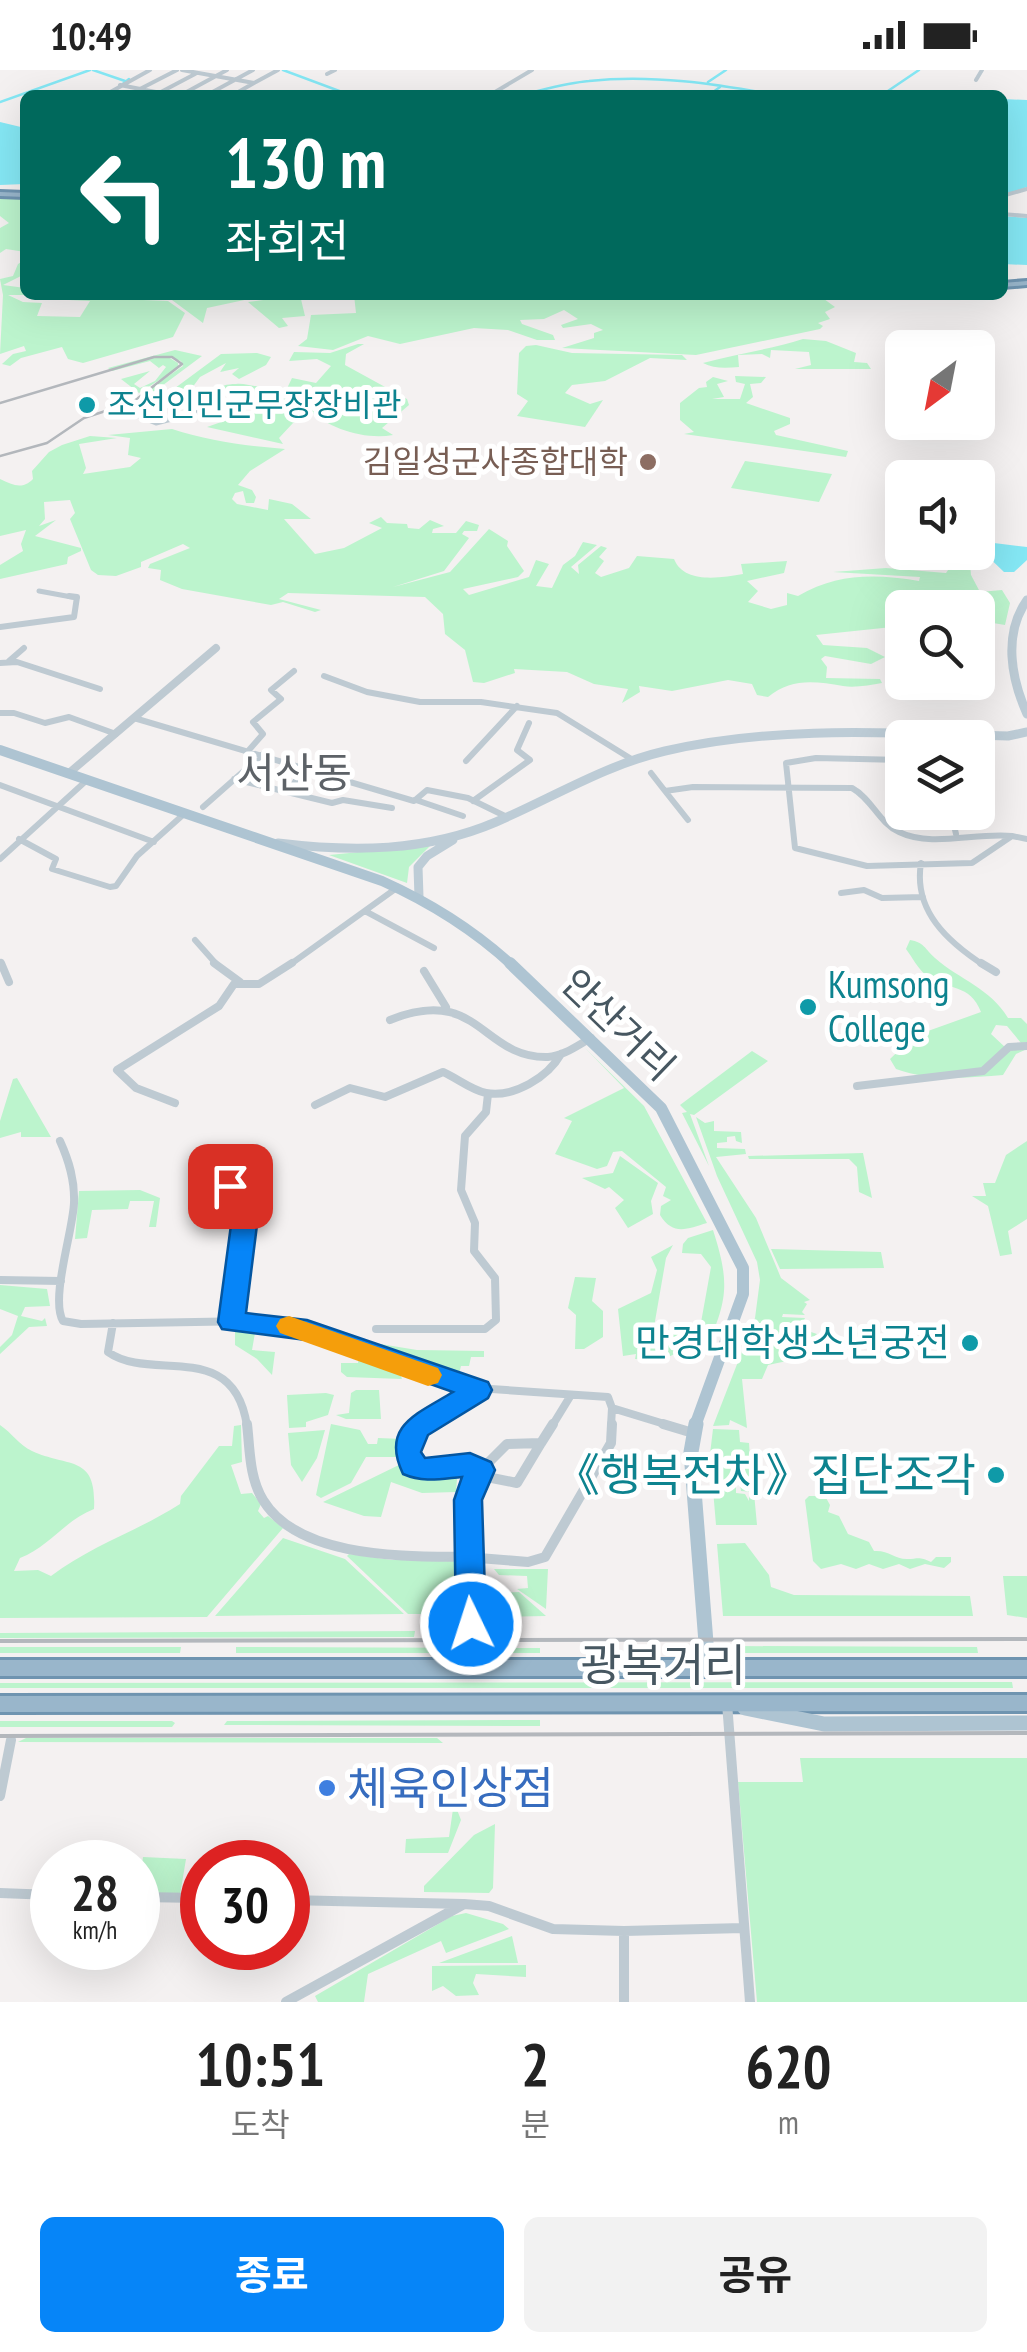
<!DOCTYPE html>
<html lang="ko">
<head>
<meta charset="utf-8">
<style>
  :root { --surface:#fff; --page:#f2f2f2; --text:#222; --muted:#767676; --accent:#0685f8 }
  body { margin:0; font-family:"PT Sans Narrow","Noto Sans KR",sans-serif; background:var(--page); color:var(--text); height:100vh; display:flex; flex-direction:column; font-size:38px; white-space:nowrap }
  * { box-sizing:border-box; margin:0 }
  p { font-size:32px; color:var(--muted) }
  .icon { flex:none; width:55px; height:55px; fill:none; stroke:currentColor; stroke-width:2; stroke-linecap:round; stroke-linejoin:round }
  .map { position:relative; height:1932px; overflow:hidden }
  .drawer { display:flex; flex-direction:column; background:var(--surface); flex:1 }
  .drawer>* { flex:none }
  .guide { position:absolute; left:20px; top:20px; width:988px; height:210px; border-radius:15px; box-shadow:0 10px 40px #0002; background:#00695c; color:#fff; overflow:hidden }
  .needle { width:65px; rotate:212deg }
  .fabs { position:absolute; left:885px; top:260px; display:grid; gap:20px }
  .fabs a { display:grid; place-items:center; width:110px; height:110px; border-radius:15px; background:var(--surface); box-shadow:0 10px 40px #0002; font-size:50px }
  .speed { position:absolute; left:30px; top:1770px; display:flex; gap:20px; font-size:50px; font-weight:700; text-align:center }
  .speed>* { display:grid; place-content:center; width:130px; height:130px; border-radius:50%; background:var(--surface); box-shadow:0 10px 40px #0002; line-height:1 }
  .speed small { font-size:25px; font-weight:400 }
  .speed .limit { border:15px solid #d22; background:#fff; color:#111 }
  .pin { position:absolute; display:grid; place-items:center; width:85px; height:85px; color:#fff; margin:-42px; border-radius:20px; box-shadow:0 5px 15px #0006 }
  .me { position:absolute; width:110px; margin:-55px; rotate:356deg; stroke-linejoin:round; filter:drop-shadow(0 0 8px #0008) }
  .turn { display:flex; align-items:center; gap:35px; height:210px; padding:0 40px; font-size:45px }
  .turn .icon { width:130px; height:130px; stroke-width:2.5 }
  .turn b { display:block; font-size:70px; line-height:85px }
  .eta { display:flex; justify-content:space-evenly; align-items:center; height:170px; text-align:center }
  .eta b { font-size:60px; font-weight:700; line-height:70px }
  .primary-button { display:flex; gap:20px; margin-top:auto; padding:20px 40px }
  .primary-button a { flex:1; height:115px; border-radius:15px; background:var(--accent); color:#fff; font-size:40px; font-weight:700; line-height:115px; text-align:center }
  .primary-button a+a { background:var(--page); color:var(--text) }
  .status { display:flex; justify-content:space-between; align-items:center; height:70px; padding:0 50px; background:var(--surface); direction:ltr }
  .status svg { height:28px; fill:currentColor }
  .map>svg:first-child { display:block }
  .green { fill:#bcf4cd; fill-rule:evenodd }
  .water { fill:#85e8f5 }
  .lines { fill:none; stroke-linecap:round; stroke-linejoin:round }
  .stream { stroke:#85e8f5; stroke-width:2.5 }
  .trunk-casing { stroke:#6f94b0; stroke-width:6 }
  .minor-far4 { stroke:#becad2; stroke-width:4 }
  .minor-far3 { stroke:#becad2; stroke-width:5 }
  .minor-far2 { stroke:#becad2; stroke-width:6 }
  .minor-far1 { stroke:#becad2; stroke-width:8 }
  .minor { stroke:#becad2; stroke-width:10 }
  .tertiary { stroke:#becad2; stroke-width:8 }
  .secondary { stroke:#bdccd6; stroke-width:9 }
  .primary-far2 { stroke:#aec4d2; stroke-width:10 }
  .primary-far1 { stroke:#aec4d2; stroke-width:12 }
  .primary { stroke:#aec4d2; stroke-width:15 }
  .trunk { fill:#99b6cb; fill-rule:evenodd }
  .tram { stroke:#b3b7bc; stroke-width:4 }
  .rail { stroke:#b3b7bc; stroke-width:2.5 }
  .route { fill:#0685f8; stroke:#0456a1; stroke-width:2.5 }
  .slow { fill:#f59e0b }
  .culture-dot { fill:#0f9aa8; stroke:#fff; stroke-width:4 }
  .education-dot { fill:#8d6e63; stroke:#fff; stroke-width:4 }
  .shop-dot { fill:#3f7fe0; stroke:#fff; stroke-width:4 }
  .labels { text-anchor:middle; stroke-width:10; stroke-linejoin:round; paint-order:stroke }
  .far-culture-label { font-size:32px; fill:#0d838f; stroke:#fff; text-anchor:start }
  .far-education-label { font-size:32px; fill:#785e54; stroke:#fff; text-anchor:end }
  .culture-label { font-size:38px; fill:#0d838f; stroke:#fff; text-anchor:start }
  .street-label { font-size:38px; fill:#475761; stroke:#fff }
  .quarter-label { font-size:42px; fill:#5d6267; stroke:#fff }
  .near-culture-label { font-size:45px; fill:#0d838f; stroke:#fff; text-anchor:end }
  .near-street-label { font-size:45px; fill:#475761; stroke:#fff }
  .near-shop-label { font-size:45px; fill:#366cbe; stroke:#fff; text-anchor:start }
</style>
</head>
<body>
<div class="status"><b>10:49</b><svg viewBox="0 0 49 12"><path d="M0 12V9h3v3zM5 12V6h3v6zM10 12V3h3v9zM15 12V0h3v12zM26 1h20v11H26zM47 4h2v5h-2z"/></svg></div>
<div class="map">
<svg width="1027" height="1932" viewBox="0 0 1027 1932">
  <rect width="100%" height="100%" fill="#f4f1f1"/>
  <!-- green -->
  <path class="green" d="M0 127 25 128V182L6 179 0 183V158L9 153 0 146Z
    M25 190V204L3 215 25 218V225H180L165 229 92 228 168 231 185 243 173 267 83 293 68 289 62 277 21 288 10 296 2 294 13 284 26 281 24 276 0 284 3 225 0 209 13 206 18 194ZM8 225H74L82 227 27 228 90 231 80 247 37 246 42 233 23 232Z
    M194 225H267L207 238 203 253 172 230Z
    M300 225 305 246 282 248 288 256 279 258 248 232Z
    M354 225H835L824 229 835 237 825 242 830 249 818 253 823 256 820 259 696 285 562 278 594 268V263L603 260 591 254 563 258 561 255 578 249 564 240 544 249 520 250 522 254 553 265 555 270H537L508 260 474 258 400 274 368 266 333 280 298 276 307 269 311 245 356 243Z
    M803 269 826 271 856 283 854 292 867 293 871 299H795L811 295 809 282 771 280 770 288 762 284 738 285 739 297C726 298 714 299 703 293 736 284 772 279 803 269Z
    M358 274H364L346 284 345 295 407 329 409 335 382 358 393 365C365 370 329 359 308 339L313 332 309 330 298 334 307 347 293 353 279 368 283 374 207 357 281 331 292 308 316 313 331 296 317 289 289 291 294 282 330 283Z
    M536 275 572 283 682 285 687 290 650 288 605 311 572 315 565 323 590 334 603 330 585 357 517 346 528 331 517 324 519 283 526 276Z
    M175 280 202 286 151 324H167L221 284 257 283 271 287 266 295 239 309 232 304 239 298 220 302 226 293 200 307 189 322C213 327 213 314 236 314 245 313 251 317 260 316L255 322 244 318 151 340 157 349 153 350 137 344 147 337 142 329 129 339 125 336 183 296 181 291 168 287 178 293V298L139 323 121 309 150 301 134 314 140 318 155 311 166 297 163 295 152 303 159 298 150 291 112 301 108 298Z
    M735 306 766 307 761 313 750 314 753 327 746 333 790 348V354L774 361 776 365 848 381 846 387 684 364 694 362 680 350V333L699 318 707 317 706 312 713 307 728 311 717 314 724 327 712 329H740L745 314 736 312Z
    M172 359C209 371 246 376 285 379L250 401 238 415 252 420 256 427 254 433H246L243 421 235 423 232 429 237 434 268 440 269 429 292 434 311 449H284L315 484 344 478 382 458 369 453 381 447 387 453 407 454 408 458 419 459 430 450 444 456 433 459 432 463H456L466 451 479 455 477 461H464L462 464 469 468 444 501 393 517 450 502 489 459 508 471 507 476 524 501 518 507 463 519 469 525 529 507 536 490 549 494 536 516 552 518 563 495 575 486 583 472 597 475 571 497 579 504 578 495 601 476 607 478 599 487 604 491 595 503 601 507 629 498 637 486 674 489C684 514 720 508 743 504L741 494 787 491 784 503 747 511 758 521 748 532 771 539 787 535V523L798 526C838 503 875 504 919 511L920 507 833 502 886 498 946 503 957 487 942 483H960L970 493 971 505 980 522 1002 520 1010 533 1005 555 981 551 978 538 954 531 942 537 902 538V556L816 565 823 575 867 578 885 587 871 594 825 586 821 589 827 597 826 608 880 609 882 613C870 615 855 618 843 616 814 611 791 608 768 627L757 625 752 614 728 610 672 621 639 616 640 622 622 633 628 619 594 614 567 602 514 599 515 603 484 613 473 612 465 580 445 564 443 544 425 527 288 523 279 529 321 540 315 542 283 532 271 535 182 519 160 510 161 500 148 498 150 494 190 478 183 474 141 492V497L116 506 98 505 91 500 70 449 75 443 70 430 44 432 45 449 39 456 56 450 35 466 81 478V481L68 487 67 494 0 509V495L23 481 21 474 26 460 0 466V409C13 415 22 420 33 409L32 401 49 382 62 375 90 366 117 368 79 374 86 398 83 404 130 397 141 388 128 385 130 368 108 365Z
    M745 391 832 404 819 432 731 418Z
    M431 775 409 797 407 813 329 785Z
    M910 870C924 872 925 879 935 888 960 910 990 918 1008 948H1021L1027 954V972L1021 973 1007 956 996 955 991 964 1006 978 1027 979 1016 984 1003 1005C968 1008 929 1011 896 999L890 989 914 966 981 942C970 913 948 921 927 906 918 899 912 887 906 879Z
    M585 978 644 1036 707 1153C687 1159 673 1166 660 1145L661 1136 671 1130 663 1126 666 1117 622 1081 613 1082 607 1096 597 1099 555 1084 572 1051 564 1048 624 1018Z
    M752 981 768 991 694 1045 690 1044 709 1096 682 1043 687 1042 680 1035Z
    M17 1008 51 1067H21V1062L0 1068V1051L13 1009Z
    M696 1047 705 1053 714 1051V1061L741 1062 742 1073 736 1071 735 1066 727 1067V1072L717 1073V1078L745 1079 746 1084 716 1087 756 1148 781 1208 810 1230 804 1232 807 1234 802 1242 805 1245 783 1244 782 1247 805 1248 803 1252 811 1259 808 1261 817 1264 787 1291 768 1295 762 1309H742L747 1358 730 1350 729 1355 713 1356 755 1248 760 1210 757 1192 717 1106Z
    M1027 1071V1149L1008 1161 1012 1184 1000 1186 988 1136 972 1126H986L983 1113H995L1006 1085Z
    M863 1083 872 1128 859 1122 857 1097 849 1089H749L748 1086Z
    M620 1086 658 1113 651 1131 653 1144 628 1158 615 1138 624 1130 609 1117 605 1119 582 1108 613 1103Z
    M140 1120 160 1128 156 1157H149L154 1131H130L128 1139 92 1140 87 1168 75 1169 79 1121Z
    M713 1160C730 1213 728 1230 705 1281L692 1278C664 1286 670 1292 635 1289L636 1284 623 1286 618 1239 651 1223 657 1200 651 1187 673 1175 666 1188 654 1257 692 1264 700 1258 711 1197 701 1184 682 1183 683 1174 688 1168Z
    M771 1179 881 1182 884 1198 780 1199Z
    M575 1207 596 1208 592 1231 603 1241V1267L584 1279H575L576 1245 568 1238Z
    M0 1215 47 1219 50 1236 25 1237 21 1246 42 1251 45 1248 47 1256 29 1257 0 1284V1277L12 1265 18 1246 0 1239Z
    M235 1257 278 1258 277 1264 255 1263 252 1280 275 1282 272 1305 257 1289 235 1275Z
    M362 1271 417 1280 484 1281V1287H471L469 1296H461L458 1308 439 1306 362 1278Z
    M359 1284 398 1298 402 1309 347 1307 341 1302V1293H358Z
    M356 1320H379L381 1349H346L336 1345 349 1343 351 1323Z
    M326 1323 334 1325 328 1345 306 1352V1357L289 1358 287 1325Z
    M331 1354 360 1360 368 1374H377L378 1368 403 1369V1387H366L351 1413 321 1428 316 1425Z
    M0 1355C12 1363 19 1375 32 1381 69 1398 97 1384 94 1439 65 1450 49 1477 20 1488L14 1501 38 1500 51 1506C92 1475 138 1461 180 1434L181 1426 219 1376H232L234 1356 241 1355 242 1392 231 1395 241 1424 252 1423 261 1434 258 1441 264 1448 268 1446 283 1458 207 1547 0 1548Z
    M713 1359 739 1360 740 1372 749 1373 750 1388H738V1383H733V1390L742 1391 743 1398 750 1391 753 1422 741 1421 740 1414H736V1423L745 1424 749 1431V1424L754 1423 757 1455H716L710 1384Z
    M325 1360 317 1388 302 1412 291 1395 288 1363Z
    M403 1393 424 1406 457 1409 456 1422 422 1423 391 1412 381 1447 364 1446 323 1432Z
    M809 1426H825L830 1435 828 1442 839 1446 848 1464 869 1472 874 1481C889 1480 894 1489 907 1489 918 1489 919 1486 931 1492L936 1487H951V1492L944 1498 925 1494 910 1499 899 1494 883 1499 869 1494 856 1499 841 1494 821 1499 813 1491 805 1430Z
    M283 1468 345 1489 404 1544 215 1546Z
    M745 1473 769 1505 771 1517 794 1525 970 1526 973 1546H723L717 1474Z
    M349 1484 392 1490 455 1489 458 1494 457 1532H444L443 1537 426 1530 425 1544H408L347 1486Z
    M494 1499H548L546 1539 517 1519 528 1518 527 1506 499 1505Z
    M1003 1506H1027V1548L1007 1545Z
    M519 1522 546 1546 497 1547 479 1541V1537L496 1523Z
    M415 1561 414 1567 0 1568V1563Z
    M732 1576 977 1577 978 1583H732Z
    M0 1577H181L180 1583H0Z
    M236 1577 540 1578V1583H236Z
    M1012 1612 1013 1618H0V1613Z
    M540 1650V1656L224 1655 227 1651Z
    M0 1651H172L175 1653 172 1657H0Z
    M26 1668H437L443 1673 18 1672Z
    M800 1688H1027V1932H757L738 1712H803Z
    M454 1732 461 1750 448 1783H405L406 1769 449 1767Z
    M495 1754 493 1818 489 1823 424 1822V1816L474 1765Z
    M143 1787 186 1789 180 1825 138 1823Z
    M466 1843 503 1854 509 1859 446 1883 441 1871 368 1904 364 1932H318L315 1926 452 1846Z
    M512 1866 518 1893H439Z
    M526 1895V1907L476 1904 473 1913 479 1925 456 1926 443 1916 432 1921V1896Z"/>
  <!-- water -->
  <path class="water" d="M1003 29 1027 30V117L1003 126Z
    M0 52 25 58V114L0 115Z
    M1003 146 1027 148V195L1003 194Z
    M978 471 1027 477V490L1014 502H1004L978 477Z"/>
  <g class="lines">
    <!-- stream -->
    <path class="stream" d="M93 0 125 11
      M283 0 350 25
      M708 12 726 0
      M119 17 129 9
      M520 25C543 20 566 13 589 11 652 4 716 14 777 25
      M709 25 720 17
      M882 25 919 0
      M0 32 90 0"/>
    <defs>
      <path id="trunk" d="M0 122 25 123V127L0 126Z
        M1027 211V215L1002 217V213Z
        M0 1590H1027V1606H0Z
        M1027 1625V1641L0 1642V1626Z"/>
    </defs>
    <!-- trunk casing -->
    <use href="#trunk" class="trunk-casing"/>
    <!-- minor-far4 -->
    <path class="minor-far4" d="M182 0 254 13 233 25
      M327 4 335 0
      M976 10 982 0
      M254 13 278 0
      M120 15 171 25
      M140 19 177 0
      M159 23 195 4
      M105 25 150 0
      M181 25 227 0
      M207 25 253 0
      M490 25 532 0
      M1002 126 1027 119
      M1002 144 1027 146"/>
    <!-- minor-far3 -->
    <path class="minor-far3" d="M124 340 156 353 219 337
      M39 521 77 528"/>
    <!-- minor-far2 -->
    <path class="minor-far2" d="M0 557 74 547 77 527 69 526
      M9 591 24 578
      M0 593 17 592 100 619
      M324 606 367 622 420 632H481L557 643 633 690
      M0 643H14L45 653 69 647 116 664
      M134 648 414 731 427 720 468 728 507 747
      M895 664 902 697
      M249 680 263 664 253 652 281 629 271 620 294 601
      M902 690 816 688 786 693 795 778 867 796 972 793 1012 766 1027 769
      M978 690H982
      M466 691 517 636
      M651 703 665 721 693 717 852 718C872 729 879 753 899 762 932 778 976 762 1012 766
      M234 709 332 733 343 730 392 738
      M0 715 154 772
      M290 720 304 697
      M665 721 688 750
      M416 730 463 746
      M473 731 530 690 517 680 529 653
      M203 737 263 684
      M942 742 952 747 956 764
      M19 769 56 789 52 799 110 817 116 816 137 786 184 744
      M0 789 87 710
      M921 793C913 841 948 872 985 896
      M841 823 864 820 882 828 923 827
      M365 841 434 878
      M195 870 218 896
      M0 892 2 896
      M288 896 398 817"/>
    <!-- minor-far1 -->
    <path class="minor-far1" d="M1 893 9 912
      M214 893 240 912
      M981 893 996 902
      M424 901 446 937
      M390 950C479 914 482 989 548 987 564 986 578 975 591 968
      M857 1016 983 1001 1009 977 1027 976
      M175 1033 136 1018 117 1000 219 936 234 914H259L292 893
      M315 1035 350 1018 385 1027 443 1002C457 1008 471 1020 486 1023 514 1028 548 1007 561 984
      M60 1071C69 1091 75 1110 74 1133 73 1161 50 1229 63 1251L81 1254 252 1251 285 1255 462 1317 608 1327 612 1338 671 1356
      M0 1210 61 1211
      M231 1252 244 1155 229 1129 230 1116 257 1078
      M113 1253 108 1282C151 1313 234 1267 247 1356
      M376 1259H485L496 1250 495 1208 474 1181 475 1153 461 1120 465 1066 486 1042 488 1024
      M422 1356 478 1320
      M552 1356 571 1325
      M611 1356 612 1338"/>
    <!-- minor -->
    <path class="minor" d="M247 1354C250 1379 249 1407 263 1430 299 1489 405 1486 466 1487L471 1554
      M424 1354 412 1369 413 1395C436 1402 458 1391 481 1400L507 1374 541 1373 553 1354
      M663 1354 693 1363
      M481 1400 469 1420 466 1487 528 1492 545 1487 611 1373 612 1354
      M492 1408 517 1413 541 1373
      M727 1633 750 1932
      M0 1726 11 1670
      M0 1823 52 1825
      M138 1827 202 1828
      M288 1830 463 1834
      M286 1932 464 1834 489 1836 553 1859 624 1861
      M624 1932V1861L743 1858"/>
    <!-- tertiary -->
    <path class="tertiary" d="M69 703 216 578"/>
    <!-- secondary -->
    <path class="secondary" d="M1027 530C1003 564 1011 608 1027 644
      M278 773C352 782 426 782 496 752 552 728 605 695 665 681 777 655 894 663 1008 666L1027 662
      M419 827 418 797 427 786 453 770"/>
    <!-- primary-far2 -->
    <path class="primary-far2" d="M0 680 382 811C431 833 473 859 513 896"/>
    <!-- primary-far1 -->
    <path class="primary-far1" d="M510 893 661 1038 743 1198V1224L695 1356"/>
    <!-- primary -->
    <path class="primary" d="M696 1354 691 1382 708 1598
      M745 1638 824 1654 1027 1653"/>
    <!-- trunk -->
    <use href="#trunk" class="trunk"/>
    <!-- tram -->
    <path class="tram" d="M0 1571 1027 1569
      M0 1666 1027 1663"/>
    <!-- rail -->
    <path class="rail" d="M0 333 154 287H172L182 294 133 332 84 348 47 373 0 386"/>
  </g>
  <!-- route -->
  <path class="route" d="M230 1107 239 1110 242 1129 257 1155 246 1243 307 1250 488 1312 492 1320 488 1328 428 1365 421 1382 425 1388 470 1383 491 1392 495 1400 482 1430 486 1554 481 1564 471 1568 460 1564 456 1554 454 1430 462 1407C440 1409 424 1413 403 1404 380 1356 417 1344 453 1322L306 1270 222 1259 218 1252 231 1155 217 1130 221 1110Z"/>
  <!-- slow -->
  <path class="slow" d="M289 1246 438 1298 442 1305 438 1313 428 1316 280 1263 276 1256 280 1249Z"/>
  <!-- markers -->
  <g class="culture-dot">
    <circle cx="87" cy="335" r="10"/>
    <circle cx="808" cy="937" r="10"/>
    <circle cx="970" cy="1273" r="10"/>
    <circle cx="996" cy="1405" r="10"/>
  </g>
  <circle class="education-dot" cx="648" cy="392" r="10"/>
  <circle class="shop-dot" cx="327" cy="1718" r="10"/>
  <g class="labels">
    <!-- far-culture labels -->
    <g class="far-culture-label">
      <text x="107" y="346">조선인민군무장장비관</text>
    </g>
    <!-- far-education labels -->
    <g class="far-education-label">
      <text x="628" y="403">김일성군사종합대학</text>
    </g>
    <!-- culture labels -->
    <g class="culture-label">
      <text x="828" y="928">Kumsong<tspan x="828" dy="44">College</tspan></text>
      <text x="950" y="1286" text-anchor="end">만경대학생소년궁전</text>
    </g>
    <!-- street labels -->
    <g class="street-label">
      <text transform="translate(618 955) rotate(44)" y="13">안산거리</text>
    </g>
    <!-- quarter labels -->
    <g class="quarter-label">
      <text x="294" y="718">서산동</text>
    </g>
    <!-- near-culture labels -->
    <g class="near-culture-label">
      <text x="976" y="1421">《행복전차》집단조각</text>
    </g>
    <!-- near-street labels -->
    <g class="near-street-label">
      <text x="663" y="1611">광복거리</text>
    </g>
    <!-- near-shop labels -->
    <g class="near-shop-label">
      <text x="347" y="1734">체육인상점</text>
    </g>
  </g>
</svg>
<div class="fabs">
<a><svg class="needle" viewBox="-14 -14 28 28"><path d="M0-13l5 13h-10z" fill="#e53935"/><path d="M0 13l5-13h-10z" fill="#767676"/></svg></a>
<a><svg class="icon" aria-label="sound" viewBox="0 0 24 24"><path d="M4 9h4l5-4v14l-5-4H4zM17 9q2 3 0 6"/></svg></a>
<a><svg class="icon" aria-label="search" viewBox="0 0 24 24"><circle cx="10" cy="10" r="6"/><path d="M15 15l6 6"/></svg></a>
<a><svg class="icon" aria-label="layers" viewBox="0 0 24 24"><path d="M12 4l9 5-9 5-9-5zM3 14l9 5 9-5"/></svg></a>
</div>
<div class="speed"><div>28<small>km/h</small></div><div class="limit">30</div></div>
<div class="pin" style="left:230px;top:1116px;background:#d93025"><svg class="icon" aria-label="arrive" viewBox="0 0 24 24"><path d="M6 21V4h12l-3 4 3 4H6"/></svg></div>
<svg class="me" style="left:471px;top:1554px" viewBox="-20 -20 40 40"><circle r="17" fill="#0685f8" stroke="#fff" stroke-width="3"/><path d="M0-11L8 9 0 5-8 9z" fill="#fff"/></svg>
<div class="guide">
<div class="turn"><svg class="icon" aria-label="left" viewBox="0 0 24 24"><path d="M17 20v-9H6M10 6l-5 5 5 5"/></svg><div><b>130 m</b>좌회전</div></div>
</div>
</div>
<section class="drawer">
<div class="eta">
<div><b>10:51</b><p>도착</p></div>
<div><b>2</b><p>분</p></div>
<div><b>620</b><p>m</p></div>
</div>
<div class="primary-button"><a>종료</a><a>공유</a></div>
</section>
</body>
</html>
